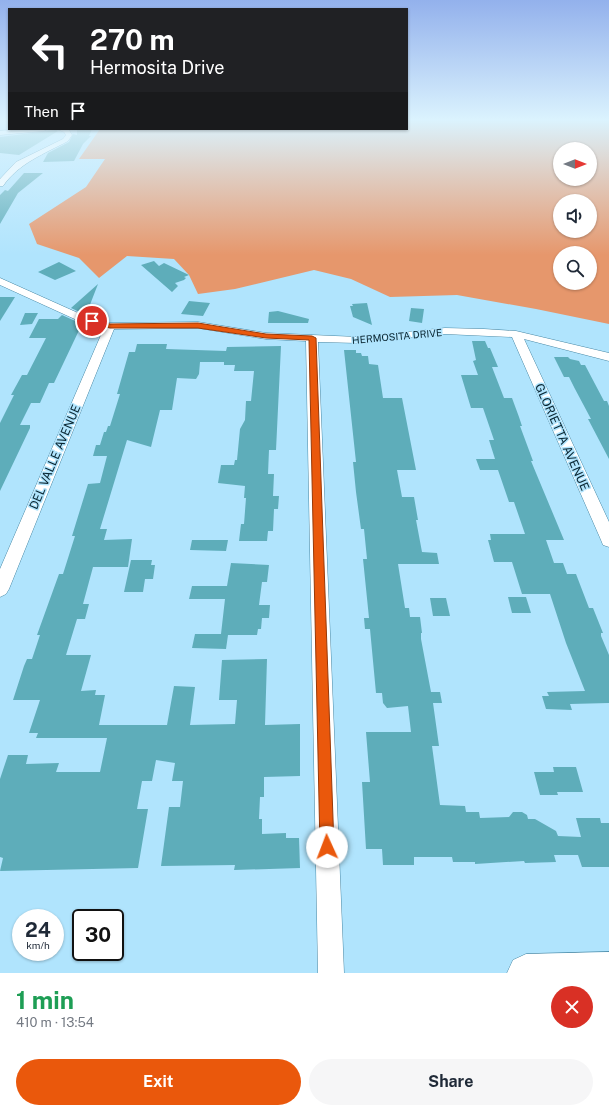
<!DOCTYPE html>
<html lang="en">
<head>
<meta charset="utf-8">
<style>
  :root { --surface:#fff; --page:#f6f6f7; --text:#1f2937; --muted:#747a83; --accent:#ea580c }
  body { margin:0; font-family:"Public Sans",sans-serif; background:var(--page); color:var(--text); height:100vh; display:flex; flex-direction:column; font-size:15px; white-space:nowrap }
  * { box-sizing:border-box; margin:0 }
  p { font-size:13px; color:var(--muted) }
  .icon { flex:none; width:22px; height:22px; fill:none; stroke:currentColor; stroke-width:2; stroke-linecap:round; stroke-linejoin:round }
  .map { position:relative; height:973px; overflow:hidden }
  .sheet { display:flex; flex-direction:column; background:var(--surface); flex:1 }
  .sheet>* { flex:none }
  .hud { position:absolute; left:8px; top:8px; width:400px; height:122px; border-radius:0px; box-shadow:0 1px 3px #0004; background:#202124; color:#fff; overflow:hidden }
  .needle { width:26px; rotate:90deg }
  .fabs { position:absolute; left:553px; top:142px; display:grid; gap:8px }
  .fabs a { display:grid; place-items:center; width:44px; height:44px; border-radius:50%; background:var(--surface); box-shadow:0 1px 3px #0004; font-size:20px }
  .speed { position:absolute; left:12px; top:909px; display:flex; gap:8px; font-size:20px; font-weight:700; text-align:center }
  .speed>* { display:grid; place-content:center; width:52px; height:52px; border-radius:50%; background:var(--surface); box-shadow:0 1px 3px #0004; line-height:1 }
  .speed small { font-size:10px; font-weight:400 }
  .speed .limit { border:2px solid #111; border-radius:6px; background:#fff; color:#111 }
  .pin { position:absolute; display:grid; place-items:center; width:34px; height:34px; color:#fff; margin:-17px; border:2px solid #fff; border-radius:50%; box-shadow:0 1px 4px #0007 }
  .me { position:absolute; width:44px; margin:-22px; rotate:358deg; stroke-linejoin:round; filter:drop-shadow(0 0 3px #0008) }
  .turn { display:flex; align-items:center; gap:14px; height:84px; padding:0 16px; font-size:18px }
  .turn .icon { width:52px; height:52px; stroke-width:2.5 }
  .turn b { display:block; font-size:28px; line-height:34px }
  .then { display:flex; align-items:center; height:38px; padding:0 16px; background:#0003; gap:8px; font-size:15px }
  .round { display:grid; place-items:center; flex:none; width:42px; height:42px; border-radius:21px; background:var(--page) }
  .overview { display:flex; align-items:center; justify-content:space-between; height:68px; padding:0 16px }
  h1 { font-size:24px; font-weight:700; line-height:30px; color:#1e9e55 }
  .button { display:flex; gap:8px; margin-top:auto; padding:8px 16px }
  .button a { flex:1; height:46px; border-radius:24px; background:var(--accent); color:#fff; font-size:16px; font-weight:700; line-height:46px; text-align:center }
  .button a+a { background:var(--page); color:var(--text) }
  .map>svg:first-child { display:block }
  .green { fill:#e6976c; fill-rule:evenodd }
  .building { fill:#5eadba }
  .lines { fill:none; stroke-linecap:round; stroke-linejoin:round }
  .street-casing { stroke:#4888a5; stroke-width:1 }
  .secondary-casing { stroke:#4888a5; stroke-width:1 }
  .street { fill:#fff; fill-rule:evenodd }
  .secondary { fill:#fff; fill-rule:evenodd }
  .route { fill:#ea580c; stroke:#983908 }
  .labels { text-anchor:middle; stroke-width:3; stroke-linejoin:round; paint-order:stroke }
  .far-street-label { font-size:10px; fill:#082430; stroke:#b0e4fd }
  .street-label { font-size:12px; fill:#082430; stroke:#b0e4fd }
</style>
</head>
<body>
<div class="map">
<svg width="609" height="973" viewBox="0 0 609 973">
  <rect width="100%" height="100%" fill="#b0e4fd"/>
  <!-- green -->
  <path class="green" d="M407 119H609V324L536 309 457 295 390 297 351 279 314 270 235 289 198 294 189 275 174 259 127 256 99 278 79 258 37 244 29 224 86 187 105 159H79L100 129H407ZM560 149H590V179H560ZM560 201H590V231H560ZM560 253H590V283H560Z"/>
  <!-- building -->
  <path class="building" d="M77 129H92L89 136H91L83 144 74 161 43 162 48 153 69 142 73 134 77 135Z
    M56 130 58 131 19 155 0 153V137Z
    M24 173H43L18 193 0 224V195L5 190 8 191Z
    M154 261 159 266 164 263 189 275 184 277 186 278 184 280 175 283 178 286 172 292 141 265Z
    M59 262 76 271 55 280 38 272Z
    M98 284 86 315 71 308Z
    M0 297H15L0 321Z
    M189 301 199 302 210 303 203 316 181 314Z
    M367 303 372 325 353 317 350 306H353L352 304Z
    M411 308 424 309 422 323 409 321Z
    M278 311 309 319 308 323H268L269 312Z
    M25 313H38L32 324 20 325Z
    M62 315 82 324 54 383H49L40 403H31L20 425H30V428L0 491V423L14 395H11L22 375H27L46 338H29L39 319H58Z
    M472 341H485L488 348H490L498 367H492L504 398H512L519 417 522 426H520L533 461H531L564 540H546L554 563H563L567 574H576L589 608H593L603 633H601V636L609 655V703L570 704 572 710 546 709 542 696H549L547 692 585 691 566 643 550 594H522L512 562H494L488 540H491L490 534H525L514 502H509L498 470H480L476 459H495L489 440H494L483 408H471L461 375H478L473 361 476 360Z
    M137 344H167L166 349 226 351 227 347 281 346 276 450H269L268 474H274L273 496H279L278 509H274L273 531H268L267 541H239L241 524H244L246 498H244L245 486 218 483 221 465H234L235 460H237L240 429 245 420 246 401H251L254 371H234L235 365H224V362H200L199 374 196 379 177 378 172 410H160L151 447 127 440 100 529H107L104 540 132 539 128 567H93L83 604H89L85 619H77L66 655H91L81 691 96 690 95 695H105L99 725H167L174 686 195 687 190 725 235 724 237 700H219L222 660 267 659 265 725 300 724V776L264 777V797H260L259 819H262V834L286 833V838H299L300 868 234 870 235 865 161 866 169 807H180L183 781H172L175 763 156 760 152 781H142L137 809H148L138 868 0 871 3 858 0 857V779L8 755H28L26 764 59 763 56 772H100L107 738H36L38 733H29L40 700H13L24 666 27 659H32L40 635H37L59 574H63L75 536H72L88 484 100 483 107 456H93L96 445H100L104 432H106L108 426H110L120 394H117L129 352H135Z
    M344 350H356V353H361L362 356H368L369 364 378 365 383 398H402L416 470H397L402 497H414L418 520H416L422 552 437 553 439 564H398L405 608H409L410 617H420L422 633H421V639L431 692H440L442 703H433L439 746H432L440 805 465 806 466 812H479L480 818 509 817 513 812H522L527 815 528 819H535L556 831 558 836 581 837 576 818H600L601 823H609V867H582L578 855H554L556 862 525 863 524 861 475 864V862H453L452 857H414V865H383L382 849H366L362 782H370L366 732H411L408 706 387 708 383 703 382 693H376L370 629H365L364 618H369L363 559H367L364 529H361L356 492 353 462H356Z
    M554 357H568L570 359 579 361 581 365H585L604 401H607L609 406V459L588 419H591L575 389 569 377H564Z
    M192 540H228L226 551 190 550Z
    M131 560H152L151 565H155L153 579H145L143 592H124Z
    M231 563 269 565 267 582H262L259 605H270L269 618H262L261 629H258L257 635H228L226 649 192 648 195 634H221L225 599H189L192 586H227Z
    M508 597H526L531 613H512Z
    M430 598H446L450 616H433Z
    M553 767H576L583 792H557L558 795H540L534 772H554Z"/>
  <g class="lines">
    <defs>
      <path id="street" d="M1 119H9V122L2 120Z
        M22 129H47L44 131 0 135V131Z
        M57 129 69 130 72 135 68 141C44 154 19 163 3 186H0V179L16 162 63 139 66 135 64 132Z
        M0 278 87 317 110 323 198 322 266 333 358 337 445 328 484 329 516 331 609 353V361L524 339 609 522V547L603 545 601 540 512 337 445 334 358 343 318 342 344 973H318L306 341 266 339 198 328 114 329 9 589 6 594 0 597V569L104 328 79 321 0 285Z"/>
      <path id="secondary" d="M609 952V973H507L513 960 526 954Z"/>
    </defs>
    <!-- street casing -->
    <use href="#street" class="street-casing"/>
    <!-- secondary casing -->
    <use href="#secondary" class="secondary-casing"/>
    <!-- street -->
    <use href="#street" class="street"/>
    <!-- secondary -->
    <use href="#secondary" class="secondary"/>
  </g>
  <!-- sky -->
  <linearGradient id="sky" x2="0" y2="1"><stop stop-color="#93b1ec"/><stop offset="0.47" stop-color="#dbf3fe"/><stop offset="1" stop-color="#dbf3fe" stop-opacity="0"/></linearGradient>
  <rect width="609" height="255" fill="url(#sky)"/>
  <!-- route -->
  <path class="route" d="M92 319 110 324 198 323 266 334 312 336 316 338 334 847 332 852 327 854 322 852 320 847 309 340 266 338 198 328H110L90 323 89 321Z"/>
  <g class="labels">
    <!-- far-street labels -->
    <g class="far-street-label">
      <text transform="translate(397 336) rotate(-5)" y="4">HERMOSITA DRIVE</text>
    </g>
    <!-- street labels -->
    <g class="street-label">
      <text transform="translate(562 437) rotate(66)" y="4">GLORIETTA AVENUE</text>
      <text transform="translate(55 457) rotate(-67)" y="4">DEL VALLE AVENUE</text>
    </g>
  </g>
</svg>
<div class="fabs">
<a><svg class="needle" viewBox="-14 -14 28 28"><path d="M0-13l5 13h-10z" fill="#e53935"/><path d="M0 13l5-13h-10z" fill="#747a83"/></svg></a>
<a><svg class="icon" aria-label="sound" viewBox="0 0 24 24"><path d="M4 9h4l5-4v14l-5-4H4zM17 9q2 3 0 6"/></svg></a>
<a><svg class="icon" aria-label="search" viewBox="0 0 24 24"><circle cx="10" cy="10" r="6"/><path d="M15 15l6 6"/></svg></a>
</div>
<div class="speed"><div>24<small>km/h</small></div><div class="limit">30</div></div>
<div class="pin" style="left:92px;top:321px;background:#d93025"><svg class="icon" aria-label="arrive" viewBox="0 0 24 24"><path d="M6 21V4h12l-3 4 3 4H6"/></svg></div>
<svg class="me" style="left:327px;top:847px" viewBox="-20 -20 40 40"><circle r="19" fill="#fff"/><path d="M0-13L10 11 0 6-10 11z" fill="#ea580c"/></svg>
<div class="hud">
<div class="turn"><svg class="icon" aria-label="left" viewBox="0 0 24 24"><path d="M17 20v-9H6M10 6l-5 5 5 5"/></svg><div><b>270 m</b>Hermosita Drive</div></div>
<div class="then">Then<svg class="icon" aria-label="arrive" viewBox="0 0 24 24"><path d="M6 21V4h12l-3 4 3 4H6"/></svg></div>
</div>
</div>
<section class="sheet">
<div class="overview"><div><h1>1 min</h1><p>410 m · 13:54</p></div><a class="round" style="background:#d93025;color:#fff"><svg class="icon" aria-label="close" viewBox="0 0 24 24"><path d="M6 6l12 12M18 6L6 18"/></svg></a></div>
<div class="button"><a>Exit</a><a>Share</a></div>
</section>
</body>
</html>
